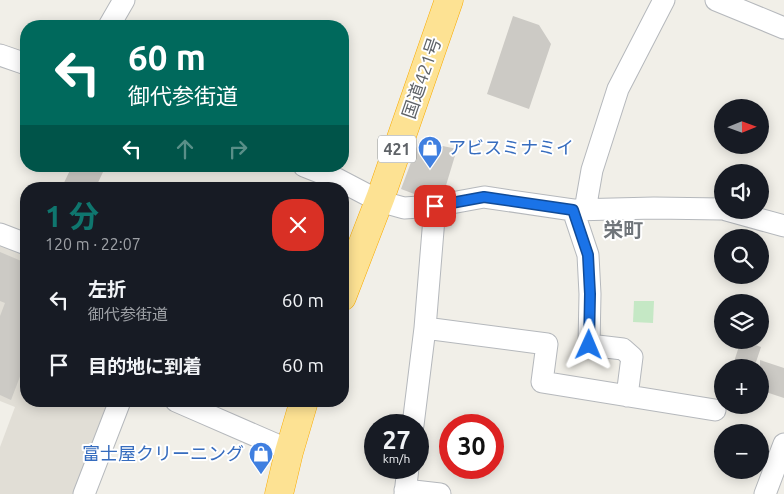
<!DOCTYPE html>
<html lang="ja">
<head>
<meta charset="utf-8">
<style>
  :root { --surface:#171b24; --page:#242831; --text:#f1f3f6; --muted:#9ea1a6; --accent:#0f766e }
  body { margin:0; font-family:Ubuntu,"Noto Sans JP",sans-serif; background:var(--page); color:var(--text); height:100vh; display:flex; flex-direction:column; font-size:19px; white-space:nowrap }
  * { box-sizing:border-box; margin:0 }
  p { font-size:16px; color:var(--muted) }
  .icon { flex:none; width:28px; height:28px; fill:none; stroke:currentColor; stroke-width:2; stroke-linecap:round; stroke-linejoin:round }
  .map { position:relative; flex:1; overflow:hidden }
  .sheet { position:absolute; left:20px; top:182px; width:329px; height:225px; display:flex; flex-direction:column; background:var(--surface); border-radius:20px; box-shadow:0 2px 12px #0003 }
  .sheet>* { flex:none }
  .hud { position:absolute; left:20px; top:20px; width:329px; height:152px; border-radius:20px; box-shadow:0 2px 12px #0003; background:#00695c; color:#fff; overflow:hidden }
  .needle { width:32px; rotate:89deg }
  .controls { position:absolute; left:714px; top:99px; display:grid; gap:10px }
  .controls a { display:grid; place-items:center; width:55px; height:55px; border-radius:50%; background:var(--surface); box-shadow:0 2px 12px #0003; font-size:25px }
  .speed { position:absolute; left:364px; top:414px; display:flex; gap:10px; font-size:25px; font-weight:700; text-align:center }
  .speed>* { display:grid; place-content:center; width:65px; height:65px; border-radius:50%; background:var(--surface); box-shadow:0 2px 12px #0003; line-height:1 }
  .speed small { font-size:12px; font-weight:400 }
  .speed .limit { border:8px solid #d22; background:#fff; color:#111 }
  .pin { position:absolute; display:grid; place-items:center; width:42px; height:42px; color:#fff; margin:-21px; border-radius:10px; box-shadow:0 2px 8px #0006 }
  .me { position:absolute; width:55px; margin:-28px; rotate:1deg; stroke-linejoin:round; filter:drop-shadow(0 0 4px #0008) }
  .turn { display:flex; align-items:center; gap:18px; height:105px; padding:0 25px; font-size:22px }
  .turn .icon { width:65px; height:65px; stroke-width:2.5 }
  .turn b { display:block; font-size:35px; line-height:42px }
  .lanes { display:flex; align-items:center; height:48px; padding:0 25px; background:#0003; justify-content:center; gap:25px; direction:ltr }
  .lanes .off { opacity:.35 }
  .round { display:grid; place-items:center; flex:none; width:52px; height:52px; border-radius:20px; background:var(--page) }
  .summary { display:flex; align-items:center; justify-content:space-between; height:85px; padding:0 25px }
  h1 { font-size:30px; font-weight:700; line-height:38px; color:var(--accent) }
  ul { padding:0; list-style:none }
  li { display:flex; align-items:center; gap:15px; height:65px; padding:0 25px }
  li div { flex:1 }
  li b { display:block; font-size:19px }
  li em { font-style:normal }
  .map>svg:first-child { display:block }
  .education { fill:#e1ded6 }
  .green { fill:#c5e8c5 }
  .building { fill:#cccac5 }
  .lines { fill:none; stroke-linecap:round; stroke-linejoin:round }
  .minor-casing { stroke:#b5b8bc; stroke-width:23 }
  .highway-casing { stroke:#f9ab00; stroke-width:29 }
  .minor { stroke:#fff; stroke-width:21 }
  .highway { stroke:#fde293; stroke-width:28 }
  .route-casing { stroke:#114b97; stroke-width:12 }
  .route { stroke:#1a73e8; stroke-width:9 }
  .labels { text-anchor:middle; stroke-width:4; stroke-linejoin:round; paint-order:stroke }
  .shield { fill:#fff; stroke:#8f9295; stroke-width:1 }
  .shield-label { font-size:16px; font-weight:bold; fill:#5f6368 }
  .street-label { font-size:18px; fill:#5f6368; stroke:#fff }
  .shop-label { font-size:18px; fill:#366cbe; stroke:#fff; text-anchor:start }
  .quarter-label { font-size:20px; font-weight:bold; fill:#70757a; stroke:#fff }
</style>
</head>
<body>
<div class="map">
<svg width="784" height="494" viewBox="0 0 784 494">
  <rect width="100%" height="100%" fill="#f1efe8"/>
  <!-- education -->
  <path class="education" d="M0 238 26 248V401H116L79 494H0V447L15 407 0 401Z"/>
  <!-- green -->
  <path class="green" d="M634 301H654L653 323 633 322Z"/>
  <!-- building -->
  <path class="building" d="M513 16 539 25 551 44 529 109 487 94Z
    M419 141 457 149 444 192 417 195 401 189Z
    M72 166H92L103 172 95 189H61Z
    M452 216V226H446L447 217Z
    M0 252 26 263V361L11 400 0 395V316L5 303 0 301Z
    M741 340 761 347 754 368H732Z
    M760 360 784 368V398L760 390Z"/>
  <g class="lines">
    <defs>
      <path id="minor" d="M716 0 784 28
        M109 26 124 0
        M0 55 26 64
        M304 166 337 179 379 201 404 208 435 206 484 197 573 210 654 208 722 209
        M573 210 588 255 590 294 589 345 623 349 632 357 627 396
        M585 210 592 170 618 89 664 0
        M726 210 784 226
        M0 234 26 244
        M425 328 547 344 542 382 715 410
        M176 401 277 445 289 452
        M413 425 425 328 435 206
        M405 490 440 494
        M84 494 120 401
        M405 494 408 468
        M765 494 784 444"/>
      <path id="highway" d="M342 297 381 196 449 0
        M279 494 289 452 304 401"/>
    </defs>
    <!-- minor casing -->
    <use href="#minor" class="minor-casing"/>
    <!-- highway casing -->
    <use href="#highway" class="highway-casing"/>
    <!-- minor -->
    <use href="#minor" class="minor"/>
    <!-- highway -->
    <use href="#highway" class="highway"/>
  </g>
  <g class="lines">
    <defs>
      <path id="route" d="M435 206 484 197 573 210 588 255 590 294 589 345"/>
    </defs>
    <!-- route casing -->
    <use href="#route" class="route-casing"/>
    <!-- route -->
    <use href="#route" class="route"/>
  </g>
  <!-- icons -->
  <defs>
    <symbol id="shop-pin" viewBox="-11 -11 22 30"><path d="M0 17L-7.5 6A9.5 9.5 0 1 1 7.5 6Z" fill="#3f7fe0" stroke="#fff"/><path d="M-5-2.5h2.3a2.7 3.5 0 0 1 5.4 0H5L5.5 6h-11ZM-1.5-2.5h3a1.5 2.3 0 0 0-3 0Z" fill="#fff"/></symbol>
  </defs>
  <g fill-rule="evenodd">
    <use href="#shop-pin" x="416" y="134" width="28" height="38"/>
    <use href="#shop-pin" x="247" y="440" width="28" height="38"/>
  </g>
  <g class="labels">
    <!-- shield labels -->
    <rect class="shield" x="378" y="135.5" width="38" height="27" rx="4"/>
    <g class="shield-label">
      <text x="397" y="155">421</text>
    </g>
    <!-- street labels -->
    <g class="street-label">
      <text transform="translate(422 78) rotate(-71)" y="6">国道421号</text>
    </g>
    <!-- shop labels -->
    <g class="shop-label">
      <text x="448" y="154">アビスミナミイ</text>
      <text x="244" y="460" text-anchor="end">富士屋クリーニング</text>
    </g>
    <!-- quarter labels -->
    <g class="quarter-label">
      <text x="623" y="237">栄町</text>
    </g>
  </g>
</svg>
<div class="controls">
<a><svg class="needle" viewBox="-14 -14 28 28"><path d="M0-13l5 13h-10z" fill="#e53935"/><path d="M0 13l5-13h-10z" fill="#9ea1a6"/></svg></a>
<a><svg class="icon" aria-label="sound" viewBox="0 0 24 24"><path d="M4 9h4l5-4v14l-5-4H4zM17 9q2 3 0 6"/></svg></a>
<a><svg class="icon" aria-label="search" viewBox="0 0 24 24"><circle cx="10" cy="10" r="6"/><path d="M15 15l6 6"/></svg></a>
<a><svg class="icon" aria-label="layers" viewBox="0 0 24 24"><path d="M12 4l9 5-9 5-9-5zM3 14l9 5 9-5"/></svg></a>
<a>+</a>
<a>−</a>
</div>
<div class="speed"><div>27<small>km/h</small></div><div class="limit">30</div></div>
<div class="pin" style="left:435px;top:206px;background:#d93025"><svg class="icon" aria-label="arrive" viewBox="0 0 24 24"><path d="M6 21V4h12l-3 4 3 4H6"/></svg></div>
<svg class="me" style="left:589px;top:345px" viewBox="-20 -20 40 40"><path d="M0-17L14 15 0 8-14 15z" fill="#1a73e8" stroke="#fff" stroke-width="4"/></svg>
<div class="hud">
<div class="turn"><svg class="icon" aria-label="left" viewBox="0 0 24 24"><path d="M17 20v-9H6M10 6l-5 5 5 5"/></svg><div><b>60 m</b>御代参街道</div></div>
<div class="lanes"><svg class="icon" aria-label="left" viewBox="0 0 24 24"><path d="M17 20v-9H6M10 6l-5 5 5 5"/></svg><svg class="icon off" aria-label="ahead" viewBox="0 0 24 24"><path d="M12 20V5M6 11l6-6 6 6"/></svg><svg class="icon off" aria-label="right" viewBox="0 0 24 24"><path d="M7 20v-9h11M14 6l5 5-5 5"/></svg></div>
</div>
<section class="sheet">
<div class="summary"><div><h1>1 分</h1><p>120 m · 22:07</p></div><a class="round" style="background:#d93025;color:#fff"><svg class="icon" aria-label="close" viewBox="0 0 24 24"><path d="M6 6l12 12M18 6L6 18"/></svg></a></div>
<ul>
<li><svg class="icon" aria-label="left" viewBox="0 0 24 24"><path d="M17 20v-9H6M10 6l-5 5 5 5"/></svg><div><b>左折</b><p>御代参街道</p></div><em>60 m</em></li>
<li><svg class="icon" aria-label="arrive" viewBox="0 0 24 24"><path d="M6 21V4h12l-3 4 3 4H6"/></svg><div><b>目的地に到着</b></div><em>60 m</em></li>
</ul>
</section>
</div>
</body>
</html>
